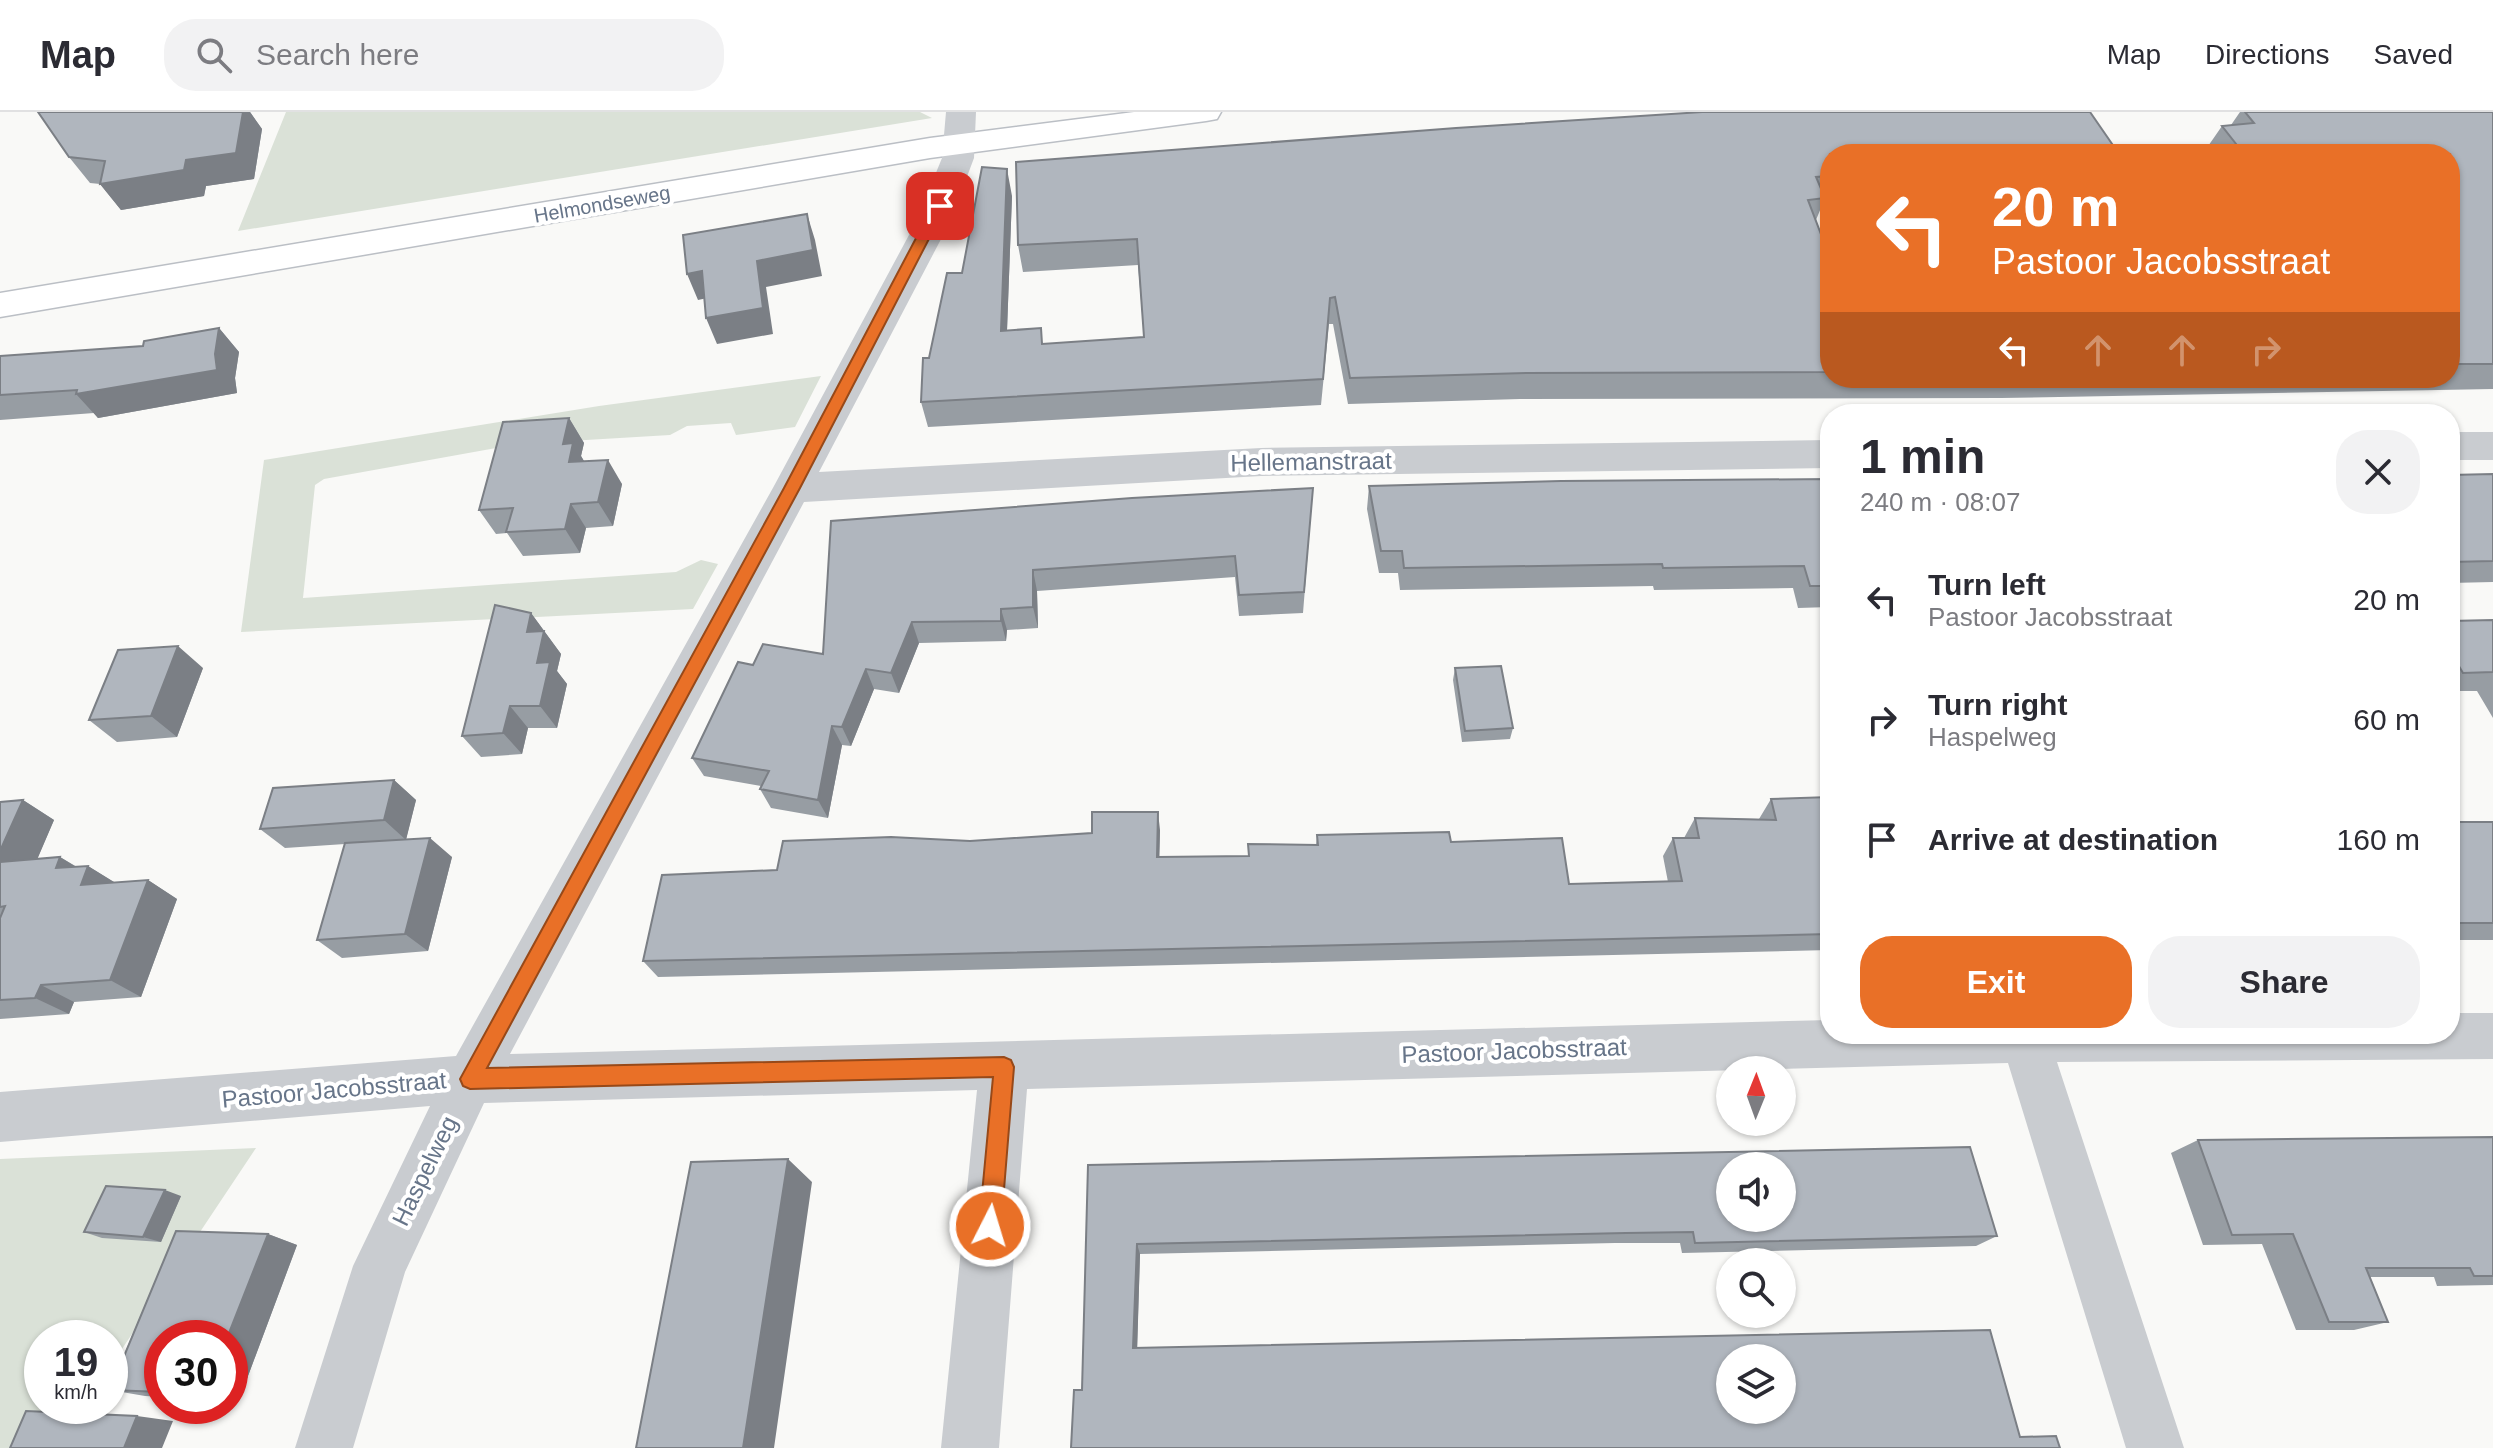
<!DOCTYPE html>
<html lang="en">
<head>
<meta charset="utf-8">
<style>
  :root { --surface:#fff; --page:#f2f2f3; --text:#2b2b33; --muted:#7c7c81; --line:#e1e1e2; --accent:#e97027 }
  body { margin:0; font-family:Arial,sans-serif; background:var(--page); color:var(--text); height:100vh; display:flex; flex-direction:column; font-size:30px; white-space:nowrap }
  * { box-sizing:border-box; margin:0 }
  p { font-size:26px; color:var(--muted) }
  .icon { flex:none; width:44px; height:44px; fill:none; stroke:currentColor; stroke-width:2; stroke-linecap:round; stroke-linejoin:round }
  .map { position:relative; flex:1; overflow:hidden }
  .details { position:absolute; left:1820px; top:292px; width:640px; height:640px; display:flex; flex-direction:column; background:var(--surface); border-radius:32px; box-shadow:0 2px 6px #0004 }
  .details>* { flex:none }
  .hud { position:absolute; left:1820px; top:32px; width:640px; height:244px; border-radius:32px; box-shadow:0 2px 6px #0004; background:#e97027; color:#fff; overflow:hidden }
  .needle { width:52px; rotate:1deg }
  .fabs { position:absolute; left:1716px; top:944px; display:grid; gap:16px }
  .fabs a { display:grid; place-items:center; width:80px; height:80px; border-radius:50%; background:var(--surface); box-shadow:0 2px 6px #0004; font-size:40px }
  .speed { position:absolute; left:24px; top:1208px; display:flex; gap:16px; font-size:40px; font-weight:700; text-align:center }
  .speed>* { display:grid; place-content:center; width:104px; height:104px; border-radius:50%; background:var(--surface); box-shadow:0 2px 6px #0004; line-height:1 }
  .speed small { font-size:20px; font-weight:400 }
  .speed .limit { border:12px solid #d22; background:#fff; color:#111 }
  .pin { position:absolute; display:grid; place-items:center; width:68px; height:68px; color:#fff; margin:-34px; border-radius:16px; box-shadow:0 4px 12px #0006 }
  .me { position:absolute; width:88px; margin:-44px; rotate:5deg; stroke-linejoin:round; filter:drop-shadow(0 0 6px #0008) }
  .turn { display:flex; align-items:center; gap:28px; height:168px; padding:0 40px; font-size:36px }
  .turn .icon { width:104px; height:104px; stroke-width:2.5 }
  .turn b { display:block; font-size:56px; line-height:68px }
  .lanes { display:flex; align-items:center; height:76px; padding:0 40px; background:#0003; justify-content:center; gap:40px; direction:ltr }
  .lanes .off { opacity:.35 }
  .round { display:grid; place-items:center; flex:none; width:84px; height:84px; border-radius:32px; background:var(--page) }
  .overview { display:flex; align-items:center; justify-content:space-between; height:136px; padding:0 40px }
  h1 { font-size:48px; font-weight:700; line-height:60px }
  .action { display:flex; gap:16px; margin-top:auto; padding:16px 40px }
  .action a { flex:1; height:92px; border-radius:32px; background:var(--accent); color:#fff; font-size:32px; font-weight:700; line-height:92px; text-align:center }
  .action a+a { background:var(--page); color:var(--text) }
  ul { padding:0; list-style:none }
  li { display:flex; align-items:center; gap:24px; height:120px; padding:0 40px }
  li div { flex:1 }
  li b { display:block; font-size:30px }
  li em { font-style:normal }
  header { display:flex; align-items:center; gap:48px; box-sizing:border-box; height:112px; padding:0 40px; background:var(--surface); border-bottom:2px solid var(--line) }
  header strong { font-size:38px }
  nav { display:flex; gap:44px; margin-inline-start:auto; font-size:28px }
  .search { width:560px; height:72px; background:var(--page); display:flex; align-items:center; gap:20px; box-sizing:border-box; padding:0 28px; border-radius:32px; color:var(--muted); font-size:30px }
  .map>svg:first-child { display:block }
  .green { fill:#dae1d7 }
  .lines { fill:none; stroke-linecap:round; stroke-linejoin:round }
  .secondary-casing { stroke:#bbbfc5; stroke-width:3 }
  .street { fill:#c9ccd0; fill-rule:evenodd }
  .secondary { fill:#fff; fill-rule:evenodd }
  .wall { fill:#979da3 }
  .shaded-wall { fill:#7b7f85 }
  .building { fill:#b0b6be; stroke:#7b7f85; stroke-width:2; fill-rule:evenodd }
  .route { fill:#e97027; stroke:#974919; stroke-width:2 }
  .labels { text-anchor:middle; stroke-width:8; stroke-linejoin:round; paint-order:stroke }
  .far-street-label { font-size:20px; fill:#677589; stroke:#fff }
  .street-label { font-size:24px; fill:#677589; stroke:#fff }
</style>
</head>
<body>
<header>
<strong>Map</strong>
<div class="search"><svg class="icon" aria-label="search" viewBox="0 0 24 24"><circle cx="10" cy="10" r="6"/><path d="M15 15l6 6"/></svg>Search here</div>
<nav><a>Map</a><a>Directions</a><a>Saved</a></nav>
</header>
<div class="map">
<svg width="2493" height="1336" viewBox="0 0 2493 1336">
  <rect width="100%" height="100%" fill="#f9f9f7"/>
  <!-- green -->
  <path class="green" d="M286 0H920L932 6 238 119Z
    M821 264 795 315 736 323 731 311 687 314 670 323 519 332 324 367 315 373 303 486 676 460 701 448 718 452 693 497 241 520 264 348 599 294Z
    M256 1036 110 1255V1226H42V1294H84L56 1336H0V1047Z"/>
  <g class="lines">
    <defs>
      <path id="secondary" d="M1134 0H1221L1217 7 1206 9 930 46 0 205V181L930 26Z"/>
    </defs>
    <!-- secondary casing -->
    <use href="#secondary" class="secondary-casing"/>
    <!-- street -->
    <path class="street" d="M946 0H976L974 46 950 110 819 360 1261 336 1830 328V356L1261 364 804 390 510 942 1830 908V922H2450V901H2493V947L2057 950 2184 1336H2126L2008 951 1027 977 999 1336H941L977 978 484 991 405 1160 353 1336H295L353 1154 430 994 0 1030V980L456 944 774 374 916 110 942 46Z
      M2450 320H2493V348H2450Z"/>
    <!-- secondary -->
    <use href="#secondary" class="secondary"/>
  </g>
  <!-- wall -->
  <path class="wall" d="M243 0H250L262 17 254 67 206 74 204 84 121 98 100 72 90 71 69 45Z
    M2240 0H2493V277L2001 286 1520 287 1348 292 1333 212H1329L1321 293 928 315 921 290 929 246 962 161 1012 84 1007 219 1044 232 1144 225 1138 153 1023 160 1018 133 1830 42V90L1823 91 1816 108 1830 146V266H2450V42H2205L2204 40 2222 14 2231 13Z
    M219 216 239 240 235 266 237 281 98 306 94 301 0 308V244L143 234Z
    M569 306 584 331 581 344 584 349 622 372 613 414 586 416 580 441 523 444 507 421 496 422 479 398Z
    M2493 362V470L2450 471V363Z
    M1830 367V495L1798 496 1793 476 1654 478 1653 474 1400 478 1398 461H1379L1367 397 1369 374Z
    M1313 376 1303 501 1239 504 1235 465 1037 479 1038 516 1007 518 1006 529 919 531 899 581 874 577 851 634 842 633 828 706 771 696 760 677 761 674 704 664 692 646 753 553 823 542 831 409Z
    M531 501 561 542 557 559 567 572 557 616H528L522 642 481 645 462 624Z
    M2493 508V606L2477 579H2450V509Z
    M203 556 177 625 117 630 89 608Z
    M1455 556 1513 616 1510 627 1462 630 1453 568Z
    M394 668 416 688 406 727 452 745 428 839 342 846 317 828 345 732 285 736 260 717Z
    M1830 685V838L658 865 643 849 777 758 970 729 1160 718 1159 745 1248 744V732L1316 733 1317 723 1451 730 1569 772 1668 770 1663 744 1673 726H1684L1695 706 1759 707 1771 687Z
    M23 688 54 708 37 747 60 745 77 755 88 754 115 771 148 768 177 787 141 885 74 890 69 902 0 907V690Z
    M2450 710H2493V828H2450Z
    M2493 1025V1173L2437 1174 2434 1165H2370L2388 1210 2354 1218H2296L2262 1132 2203 1133 2171 1041 2198 1028Z
    M1088 1053 1997 1124 1976 1134 1682 1141 1680 1131H1615L1140 1142 1137 1236 2020 1325 2060 1336 1082 1278Z
    M181 1084 161 1130 102 1126 84 1120Z
    M176 1119 268 1122 297 1133 239 1288H230V1226H162V1285L145 1284 110 1278V1276Z"/>
  <!-- shaded-wall -->
  <path class="shaded-wall" d="M243 0H250L262 17 254 67 206 74 204 84 121 98 100 72 186 48Z
    M1007 57 1012 84 1006 245 1001 219Z
    M807 102 815 128 822 164 766 175 773 222 717 232 706 206 757 149Z
    M702 159 712 185 698 188 687 162Z
    M219 216 239 240 235 266 237 281 98 306 76 282 215 242Z
    M569 306 584 331 581 344 588 356 569 350 563 332Z
    M608 348 622 372 613 414 598 390Z
    M571 392 586 416 580 441 565 417Z
    M1033 458 1037 479 1038 516 1033 495Z
    M1001 497 1007 518 1006 529 1001 509Z
    M531 501 561 542 557 559 567 572 557 616 540 594 537 551 527 520Z
    M912 510 919 531 899 581 891 561Z
    M178 534 203 556 177 625 151 604Z
    M866 557 874 577 851 634 842 615Z
    M510 594 528 616 522 642 503 621Z
    M832 614 842 633 828 706 818 688Z
    M394 668 416 688 406 728 384 708Z
    M23 688 54 708 28 769 0 753V739Z
    M1158 700 1160 718 1159 762 1157 745Z
    M430 726 452 745 428 839 405 822Z
    M60 745 86 761 88 754 119 773 112 792 56 756Z
    M148 768 177 787 141 885 110 868Z
    M41 873 74 890 69 902 35 886Z
    M788 1047 812 1070 774 1336H743Z
    M165 1078 181 1084 161 1130 143 1125Z
    M268 1122 297 1133 239 1288 230 1287V1226H227Z
    M1137 1132 1140 1142 1137 1243 1133 1236Z
    M137 1304 173 1309 162 1336H124Z"/>
  <!-- building -->
  <path class="building" d="M38 0H243L236 41 186 48 184 58 100 72 105 49 69 45Z
    M1702 0H2090L2119 42H1830V64L1816 65 1825 86 1808 88 1830 146V260L1526 261 1350 266 1335 185 1330 186 1323 267 921 290 923 246H929L947 161H962L982 55 1007 57 1001 219 1041 216 1042 232 1144 225 1137 127 1018 133 1016 50 1456 16Z
    M2245 0H2493V252H2450V42H2244L2222 14 2254 11Z
    M807 102 813 138 757 149 763 196 706 206 702 159 687 162 683 123Z
    M219 216 215 242 217 258 76 282 77 278 0 283V244L143 234 144 229Z
    M569 306 563 332 573 331 569 350 608 348 598 390 571 392 565 417 506 420 513 396 479 398 503 310Z
    M2493 362V449L2450 450V363Z
    M1830 367V474H1810L1804 454 1663 456 1662 452 1404 456 1402 439H1381L1369 374 1561 369Z
    M1313 376 1304 480 1239 483 1235 444 1033 458V495L1001 497V509L912 510 891 561 866 557 842 615 832 614 818 688 760 677 769 659 692 646 738 550 753 553 763 532 823 542 831 409 1132 386Z
    M495 493 531 501 527 520 544 519 537 551 550 550 540 594H510L503 621 462 624Z
    M2493 508V560L2463 561 2450 539V509Z
    M178 534 151 604 89 608 118 538Z
    M1501 554 1513 616 1465 619 1455 556Z
    M394 668 384 708 260 717 273 676Z
    M1830 685V822L643 849 662 763 777 758 783 729 891 725 970 729 1092 721V700H1158L1157 745 1249 744 1248 732 1318 733 1317 723 1449 720 1451 730 1562 726 1569 772 1682 769 1673 726H1699L1695 706 1776 708 1771 687Z
    M23 688 0 739V690Z
    M2450 710H2493V811H2450Z
    M430 726 405 822 317 828 345 731Z
    M60 745 56 756 88 754 81 773 148 768 110 868 41 873 35 886 0 888V806L5 794 0 795V750Z
    M2493 1025V1164H2474L2470 1156H2366L2388 1210H2329L2293 1122 2232 1123 2198 1028Z
    M1970 1035 1997 1124 1695 1131 1693 1120 1626 1121 1137 1132 1133 1236 1990 1218 2020 1325 2056 1324 2060 1336H1071L1074 1278H1082L1088 1053ZM1730 1054H1782V1106H1730ZM1730 1246H1782V1298H1730Z
    M788 1047 743 1336H636L691 1050Z
    M106 1074 165 1078 143 1125 84 1120Z
    M176 1119 268 1122 227 1226H162V1280L110 1278Z
    M26 1299 137 1304 124 1336H10Z"/>
  <!-- route -->
  <path class="route" d="M940 89 946 94 800 376 487 956 1004 945 1011 948 1014 955 1001 1114 998 1122 990 1125 982 1122 979 1114 993 965 470 977 463 974 460 967 784 376 933 94Z"/>
  <g class="labels">
    <!-- far-street labels -->
    <g class="far-street-label">
      <text transform="translate(602 92) rotate(-10)" y="7">Helmondseweg</text>
    </g>
    <!-- street labels -->
    <g class="street-label">
      <text transform="translate(1311 350) rotate(-1)" y="8">Hellemanstraat</text>
      <text transform="translate(1514 939) rotate(-2)" y="8">Pastoor Jacobsstraat</text>
      <text transform="translate(334 978) rotate(-5)" y="8">Pastoor Jacobsstraat</text>
      <text transform="translate(425 1059) rotate(-64)" y="8">Haspelweg</text>
    </g>
  </g>
</svg>
<div class="fabs">
<a><svg class="needle" viewBox="-14 -14 28 28"><path d="M0-13l5 13h-10z" fill="#e53935"/><path d="M0 13l5-13h-10z" fill="#7c7c81"/></svg></a>
<a><svg class="icon" aria-label="sound" viewBox="0 0 24 24"><path d="M4 9h4l5-4v14l-5-4H4zM17 9q2 3 0 6"/></svg></a>
<a><svg class="icon" aria-label="search" viewBox="0 0 24 24"><circle cx="10" cy="10" r="6"/><path d="M15 15l6 6"/></svg></a>
<a><svg class="icon" aria-label="layers" viewBox="0 0 24 24"><path d="M12 4l9 5-9 5-9-5zM3 14l9 5 9-5"/></svg></a>
</div>
<div class="speed"><div>19<small>km/h</small></div><div class="limit">30</div></div>
<div class="pin" style="left:940px;top:94px;background:#d93025"><svg class="icon" aria-label="arrive" viewBox="0 0 24 24"><path d="M6 21V4h12l-3 4 3 4H6"/></svg></div>
<svg class="me" style="left:990px;top:1114px" viewBox="-20 -20 40 40"><circle r="17" fill="#e97027" stroke="#fff" stroke-width="3"/><path d="M0-11L8 9 0 5-8 9z" fill="#fff"/></svg>
<div class="hud">
<div class="turn"><svg class="icon" aria-label="left" viewBox="0 0 24 24"><path d="M17 20v-9H6M10 6l-5 5 5 5"/></svg><div><b>20 m</b>Pastoor Jacobsstraat</div></div>
<div class="lanes"><svg class="icon" aria-label="left" viewBox="0 0 24 24"><path d="M17 20v-9H6M10 6l-5 5 5 5"/></svg><svg class="icon off" aria-label="ahead" viewBox="0 0 24 24"><path d="M12 20V5M6 11l6-6 6 6"/></svg><svg class="icon off" aria-label="ahead" viewBox="0 0 24 24"><path d="M12 20V5M6 11l6-6 6 6"/></svg><svg class="icon off" aria-label="right" viewBox="0 0 24 24"><path d="M7 20v-9h11M14 6l5 5-5 5"/></svg></div>
</div>
<section class="details">
<div class="overview"><div><h1>1 min</h1><p>240 m · 08:07</p></div><a class="round"><svg class="icon" aria-label="close" viewBox="0 0 24 24"><path d="M6 6l12 12M18 6L6 18"/></svg></a></div>
<ul>
<li><svg class="icon" aria-label="left" viewBox="0 0 24 24"><path d="M17 20v-9H6M10 6l-5 5 5 5"/></svg><div><b>Turn left</b><p>Pastoor Jacobsstraat</p></div><em>20 m</em></li>
<li><svg class="icon" aria-label="right" viewBox="0 0 24 24"><path d="M7 20v-9h11M14 6l5 5-5 5"/></svg><div><b>Turn right</b><p>Haspelweg</p></div><em>60 m</em></li>
<li><svg class="icon" aria-label="arrive" viewBox="0 0 24 24"><path d="M6 21V4h12l-3 4 3 4H6"/></svg><div><b>Arrive at destination</b></div><em>160 m</em></li>
</ul>
<div class="action"><a>Exit</a><a>Share</a></div>
</section>
</div>
</body>
</html>
